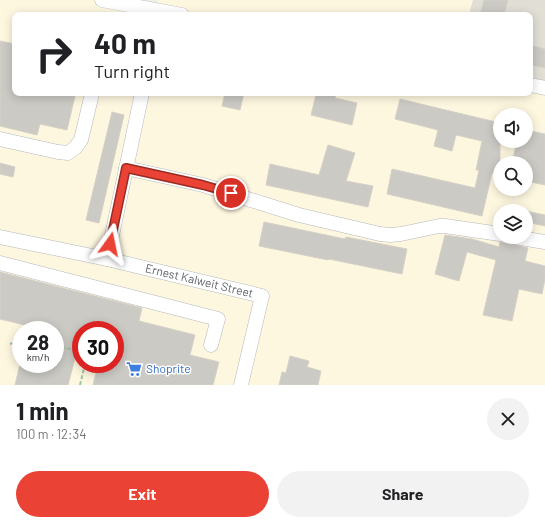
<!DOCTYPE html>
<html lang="en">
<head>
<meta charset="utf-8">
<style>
  :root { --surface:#fff; --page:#f2f2f2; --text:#202124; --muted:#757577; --accent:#ea4335 }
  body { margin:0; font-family:Barlow,sans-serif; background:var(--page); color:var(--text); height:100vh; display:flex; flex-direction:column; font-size:15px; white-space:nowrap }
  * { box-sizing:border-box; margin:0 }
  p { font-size:13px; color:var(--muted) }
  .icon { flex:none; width:22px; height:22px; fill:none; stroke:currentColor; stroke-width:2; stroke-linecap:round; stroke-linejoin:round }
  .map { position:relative; height:385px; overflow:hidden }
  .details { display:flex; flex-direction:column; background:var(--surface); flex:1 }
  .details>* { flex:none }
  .guide { position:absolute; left:12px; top:12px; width:521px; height:84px; border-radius:8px; box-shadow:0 2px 10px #0003; background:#fff; color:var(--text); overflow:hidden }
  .fabs { position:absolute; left:493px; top:108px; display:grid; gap:8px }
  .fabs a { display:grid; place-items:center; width:40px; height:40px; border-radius:50%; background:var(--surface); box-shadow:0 2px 10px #0003; font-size:20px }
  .speed { position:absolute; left:12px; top:321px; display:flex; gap:8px; font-size:20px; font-weight:700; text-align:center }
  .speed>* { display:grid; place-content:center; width:52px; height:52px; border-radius:50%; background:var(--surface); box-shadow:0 2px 10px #0003; line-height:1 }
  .speed small { font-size:10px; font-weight:400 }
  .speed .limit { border:6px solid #d22; background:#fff; color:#111 }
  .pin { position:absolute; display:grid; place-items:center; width:34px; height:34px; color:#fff; margin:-17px; border:2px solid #fff; border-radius:50%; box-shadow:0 1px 4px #0007 }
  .me { position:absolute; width:44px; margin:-22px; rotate:12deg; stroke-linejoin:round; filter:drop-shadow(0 0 3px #0008) }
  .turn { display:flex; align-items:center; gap:14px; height:84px; padding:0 16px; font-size:18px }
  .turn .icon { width:52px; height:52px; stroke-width:2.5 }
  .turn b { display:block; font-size:28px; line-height:34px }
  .round { display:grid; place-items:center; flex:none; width:42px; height:42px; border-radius:21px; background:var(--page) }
  .headline { display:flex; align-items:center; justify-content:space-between; height:68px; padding:0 16px }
  h1 { font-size:24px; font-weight:700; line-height:30px }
  .primary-button { display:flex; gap:8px; margin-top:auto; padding:8px 16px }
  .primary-button a { flex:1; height:46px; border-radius:24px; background:var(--accent); color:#fff; font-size:16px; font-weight:700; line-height:46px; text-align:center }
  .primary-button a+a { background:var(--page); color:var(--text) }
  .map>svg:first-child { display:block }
  .commercial { fill:#fef7e0; fill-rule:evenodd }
  .education { fill:#e1ded6 }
  .building { fill:#cccac5; stroke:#d6d1c6 }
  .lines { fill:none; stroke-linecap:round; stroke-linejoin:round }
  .minor-casing { stroke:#b5b8bc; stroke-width:15 }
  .path { stroke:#9cc7a9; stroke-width:2; stroke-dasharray:4 2; stroke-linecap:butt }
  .minor { stroke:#fff; stroke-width:14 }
  .route-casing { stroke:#982c22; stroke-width:10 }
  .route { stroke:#ea4335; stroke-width:7 }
  .labels { text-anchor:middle; stroke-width:3; stroke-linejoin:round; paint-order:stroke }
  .street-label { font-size:12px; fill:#5f6368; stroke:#fff }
  .shop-label { font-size:12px; fill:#366cbe; stroke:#fff; text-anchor:start }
</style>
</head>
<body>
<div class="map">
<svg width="545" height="385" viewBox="0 0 545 385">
  <rect width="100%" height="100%" fill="#f1efe8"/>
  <!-- commercial -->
  <path class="commercial" d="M0 0H102L159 10 158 0H473L469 15H15V93H530V85L545 88V385H0ZM500 115H526V141H500ZM500 163H526V189H500ZM500 211H526V237H500ZM21 330H55V364H21ZM81 330H115V364H81Z"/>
  <!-- education -->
  <path class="education" d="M473 0H545V88L530 85V15H469Z"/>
  <!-- building -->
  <path class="building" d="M484 0H508L504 15H480Z
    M0 41 15 44 12 57 15 58V93H62L75 96 67 130 40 124 37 135 0 126Z
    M530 45 545 49V68L530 65Z
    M225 93H244L240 110 222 106Z
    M324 93H336L335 98 357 103 352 125 311 115 316 95 323 96Z
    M400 99 500 123V175L492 173 482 216 387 194 392 169 475 188 479 170H476L482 141 456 135 452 151 434 146 438 130 395 119Z
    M112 112 124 115 99 223 86 220Z
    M526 130 545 134V185L526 181V163H512L517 141H526Z
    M328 145 355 153 346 181 373 186 368 207 266 185 270 164 319 175Z
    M0 163 15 167 13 177 0 174Z
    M526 211 545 215V226L526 222Z
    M264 222 345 239 346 237 407 249 402 274 329 259 328 260 259 246Z
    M445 235 472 239 499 247 500 242H502L528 248 525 261 545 266V279L542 294 519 289 512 321 483 315 496 260 467 252 459 281 435 274Z
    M0 272 142 308 139 321 195 335 190 355 219 362 213 385H93L98 364H115V330H81V335L68 385H15L20 364H55V330H45L0 319Z
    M290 356 309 361 307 367 321 371 318 385H279L282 372 286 373Z"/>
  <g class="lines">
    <defs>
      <g id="minor">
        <path d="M102 0 182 15"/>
        <path d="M530 85 545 88"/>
        <path d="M0 139 58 152 68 153 75 148 81 140 91 98"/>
        <path d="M126 168 203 185 299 215 380 234 390 235 401 234 439 226H445L500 234"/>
        <path id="s1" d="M0 237 107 259 262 296 241 385"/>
        <path d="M515 237 545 242"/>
        <path d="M107 259 142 93"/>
        <path d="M0 263 218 319 211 345"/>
      </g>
    </defs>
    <!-- minor casing -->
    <use href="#minor" class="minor-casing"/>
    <!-- path -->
    <path class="path" d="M10 344 21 340
      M55 346 81 351
      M80 385 85 364"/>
    <!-- minor -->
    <use href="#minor" class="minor"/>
  </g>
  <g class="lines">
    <defs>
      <path id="route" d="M110 244 126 168 203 185 231 193"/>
    </defs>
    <!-- route casing -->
    <use href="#route" class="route-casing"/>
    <!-- route -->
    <use href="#route" class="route"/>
  </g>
  <!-- icons -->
  <defs>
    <symbol id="supermarket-bare" viewBox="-9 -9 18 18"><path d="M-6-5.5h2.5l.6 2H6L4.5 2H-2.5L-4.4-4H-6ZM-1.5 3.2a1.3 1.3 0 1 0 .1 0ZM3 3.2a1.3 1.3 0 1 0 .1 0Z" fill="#3f7fe0" stroke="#fff" stroke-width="2.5" paint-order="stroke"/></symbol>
  </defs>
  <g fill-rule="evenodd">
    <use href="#supermarket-bare" x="123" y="358" width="22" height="22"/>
  </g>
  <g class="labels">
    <!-- street labels -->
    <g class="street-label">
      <text dy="4" stroke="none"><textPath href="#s1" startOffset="204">Ernest Kalweit Street</textPath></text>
    </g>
    <!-- shop labels -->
    <g class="shop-label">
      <text x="146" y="373">Shoprite</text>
    </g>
  </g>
</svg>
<div class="fabs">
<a><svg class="icon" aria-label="sound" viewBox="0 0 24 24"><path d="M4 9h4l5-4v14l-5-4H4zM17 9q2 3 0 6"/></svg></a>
<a><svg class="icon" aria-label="search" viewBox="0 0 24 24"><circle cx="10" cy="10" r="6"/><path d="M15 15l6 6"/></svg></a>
<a><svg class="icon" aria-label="layers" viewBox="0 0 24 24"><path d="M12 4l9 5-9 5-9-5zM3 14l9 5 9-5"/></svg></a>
</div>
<div class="speed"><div>28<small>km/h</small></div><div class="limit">30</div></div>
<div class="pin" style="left:231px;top:193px;background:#d93025"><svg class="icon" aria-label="arrive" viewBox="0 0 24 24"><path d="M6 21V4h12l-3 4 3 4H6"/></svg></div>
<svg class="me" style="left:110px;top:244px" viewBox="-20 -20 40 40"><path d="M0-17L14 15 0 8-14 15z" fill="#ea4335" stroke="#fff" stroke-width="4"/></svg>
<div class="guide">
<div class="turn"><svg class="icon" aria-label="right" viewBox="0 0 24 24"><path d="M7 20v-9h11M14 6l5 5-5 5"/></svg><div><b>40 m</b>Turn right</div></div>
</div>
</div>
<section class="details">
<div class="headline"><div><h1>1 min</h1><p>100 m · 12:34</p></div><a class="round"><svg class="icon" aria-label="close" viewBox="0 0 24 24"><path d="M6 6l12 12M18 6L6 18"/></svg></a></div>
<div class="primary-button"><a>Exit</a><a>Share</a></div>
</section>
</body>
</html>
